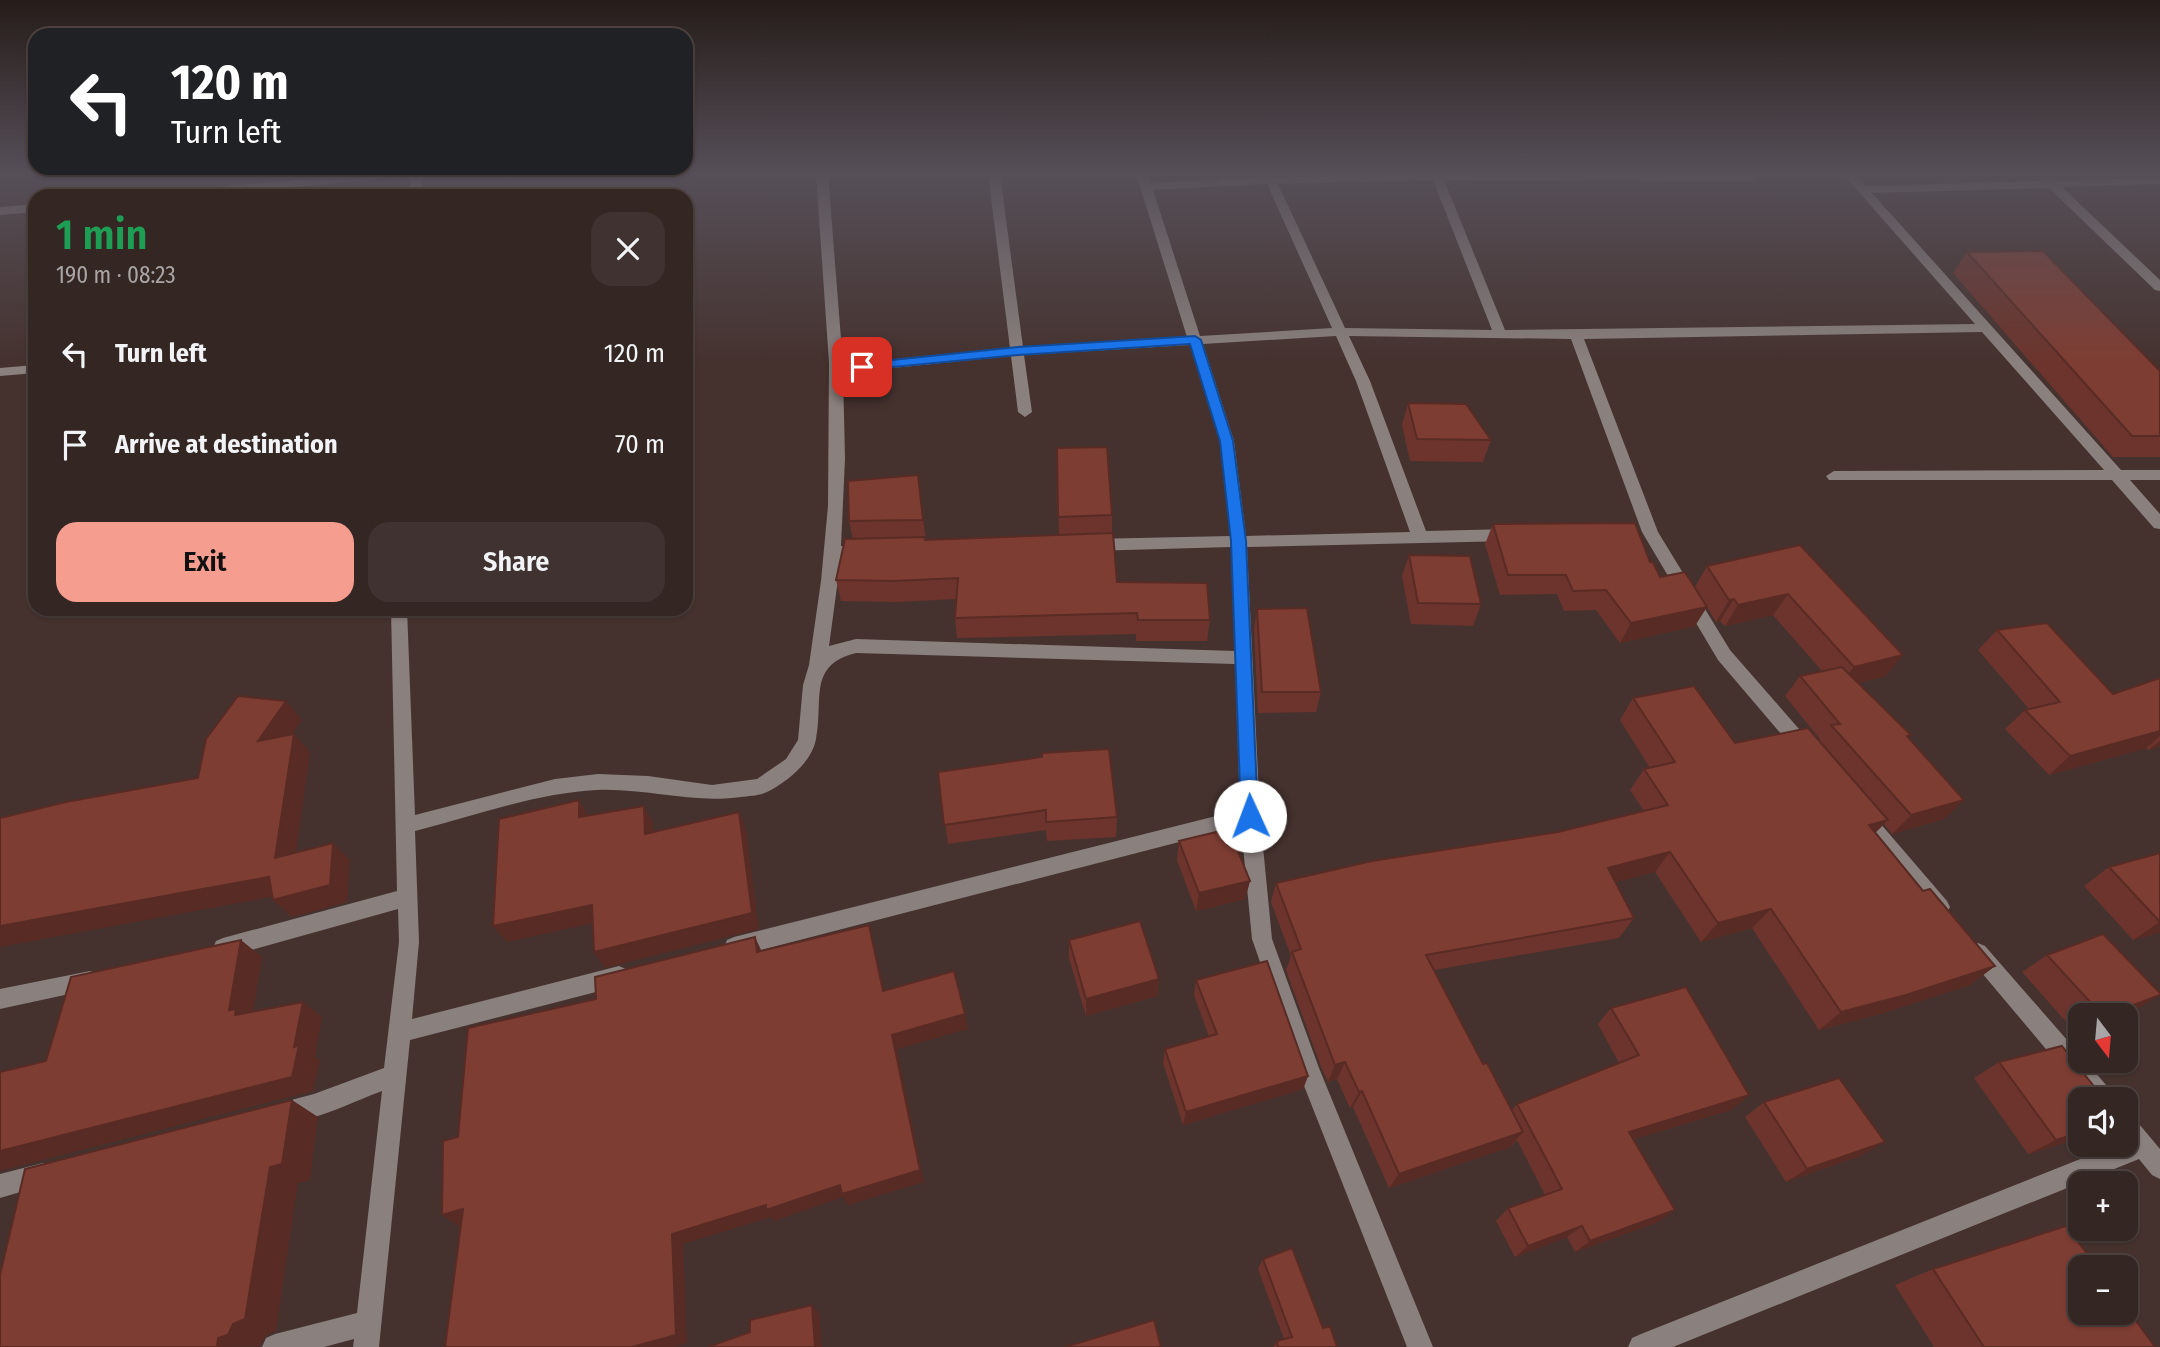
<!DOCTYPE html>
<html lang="en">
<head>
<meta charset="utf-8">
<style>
  :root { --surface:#342623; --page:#3f3230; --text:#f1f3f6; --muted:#a9a5a6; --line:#4e4341; --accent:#f59d8e }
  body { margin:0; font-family:"Fira Sans Condensed",sans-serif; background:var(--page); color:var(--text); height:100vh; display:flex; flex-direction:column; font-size:26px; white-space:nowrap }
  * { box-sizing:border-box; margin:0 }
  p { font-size:23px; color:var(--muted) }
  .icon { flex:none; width:38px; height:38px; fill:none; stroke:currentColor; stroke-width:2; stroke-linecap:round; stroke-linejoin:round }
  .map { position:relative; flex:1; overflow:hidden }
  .details { position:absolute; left:28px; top:189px; width:665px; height:427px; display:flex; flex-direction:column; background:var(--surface); border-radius:21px; box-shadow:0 2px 5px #0004,0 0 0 2px var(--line) }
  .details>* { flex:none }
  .hud { position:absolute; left:28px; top:28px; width:665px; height:147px; border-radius:21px; box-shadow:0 2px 5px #0004,0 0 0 2px var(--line); background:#202124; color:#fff; overflow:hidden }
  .needle { width:46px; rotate:164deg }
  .controls { position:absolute; left:2068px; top:1003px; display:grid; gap:14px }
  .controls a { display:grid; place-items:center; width:70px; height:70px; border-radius:14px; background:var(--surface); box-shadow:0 2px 5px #0004,0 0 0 2px var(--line); font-size:35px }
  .pin { position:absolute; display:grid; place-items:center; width:60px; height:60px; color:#fff; margin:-30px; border-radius:14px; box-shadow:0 4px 10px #0006 }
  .me { position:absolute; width:77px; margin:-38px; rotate:358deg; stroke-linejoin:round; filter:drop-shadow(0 0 5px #0008) }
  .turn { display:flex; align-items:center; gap:24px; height:147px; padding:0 28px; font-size:32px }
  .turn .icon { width:91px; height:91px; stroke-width:2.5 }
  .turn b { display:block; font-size:49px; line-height:60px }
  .round { display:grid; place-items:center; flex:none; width:74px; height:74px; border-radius:21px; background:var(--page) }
  .head { display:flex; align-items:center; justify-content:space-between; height:119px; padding:0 28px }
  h1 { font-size:42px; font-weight:600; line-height:52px; color:#1e9e55 }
  .button { display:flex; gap:14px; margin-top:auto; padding:14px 28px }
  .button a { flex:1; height:80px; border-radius:21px; background:var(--accent); color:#111; font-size:28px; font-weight:600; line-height:80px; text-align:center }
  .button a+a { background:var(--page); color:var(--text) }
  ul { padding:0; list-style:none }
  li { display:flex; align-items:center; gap:21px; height:91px; padding:0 28px }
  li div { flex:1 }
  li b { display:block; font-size:26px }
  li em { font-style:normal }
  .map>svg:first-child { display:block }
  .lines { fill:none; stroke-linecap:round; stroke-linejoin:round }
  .minor { fill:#8a807e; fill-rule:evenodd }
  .wall { fill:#6c342c }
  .shaded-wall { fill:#582b24 }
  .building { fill:#7e3d33; stroke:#582b24; stroke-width:2 }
  .route { fill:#1a73e8; stroke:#114b97; stroke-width:2 }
</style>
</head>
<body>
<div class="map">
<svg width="2160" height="1347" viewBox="0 0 2160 1347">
  <rect width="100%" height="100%" fill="#45322f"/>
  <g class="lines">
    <!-- minor -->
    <path class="minor" d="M365 174H406L400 177 198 196H154L160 192Z
      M412 174H424L419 196H407Z
      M816 174H828L843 364 1010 348 988 174H1000L1023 347 1187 337 1136 174H1148L1151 183 1265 177 1270 175 1275 177 1372 174 1754 176V180L1750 181 1444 180 1505 330 1975 324 1843 174H1855L1866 186 2043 181 2049 178 2055 181 2160 178V184L2062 187 2160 280V291L2155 290 2049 188 1872 193 2121 470H2160V480H2130L2160 514V529L2154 528 2112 480H1829L1826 476 1834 471 2104 470 1982 332 1584 339 1658 532 1730 650 1813 745 1815 750 1813 755 1806 758 1799 755 1718 660 1642 532 1571 339 1349 336 1370 381 1426 531 1510 529 1518 535 1510 541 1247 547 1260 816 1272 939 1319 1068 1433 1347H1407L1297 1068 1252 939 1241 826 734 957 727 954 724 947 727 940 734 937 1240 810 1235 664 856 653C807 665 824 700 816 739 812 762 787 782 767 792 759 796 749 796 741 797 693 804 646 788 597 790 536 793 474 816 415 831L419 942 412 1019 619 966 626 969 630 976 626 983 619 986 410 1040 379 1347H353L354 1339 324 1347H262L266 1338 275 1334 357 1313 382 1091C357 1100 295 1131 272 1121L269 1113 272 1105 314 1094 384 1068 399 942 398 909 223 958 216 955 213 948 216 941 223 938 397 891 391 609H407L415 815 555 779 598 774 648 776 712 785 757 779 786 759 798 740 803 685 809 665 821 581 828 506 829 363ZM1433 180 1492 330 1345 328 1278 184ZM1267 184 1332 328 1200 336 1153 190ZM1336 336 1356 381 1410 532 1246 536 1234 441 1203 344ZM1190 345 1220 441 1231 536 1090 539 1082 545 1090 551 1231 547 1235 651 856 639 829 646 841 557H866L874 551 866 545 841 546 845 459 843 373 1011 356 1018 412 1025 417 1032 412 1024 355Z
      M35 204V212L0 215V207Z
      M35 365V373L0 376V368Z
      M1860 806 1867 808 1947 901 1950 907 1947 913 1940 916 1933 913 1853 820 1850 814 1853 808Z
      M1978 943 1985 946 2081 1056V1060H2085L2111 1091 2114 1099H2088L1971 960 1968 953 1971 946Z
      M90 971 97 974 101 981 97 988 0 1009V989Z
      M2126 1115 2134 1118 2160 1149V1179L2152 1175 2139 1159 1673 1347H1628L1632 1338 1641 1334 2118 1144H2126Z
      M43 1163 51 1167 55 1175 51 1183 0 1198V1174Z"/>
  </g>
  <!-- wall -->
  <path class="wall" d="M1967 252 2160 371V457H2113L1953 273Z
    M1408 403 1491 440 1483 462 1410 461 1402 425Z
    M1057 448 1112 515V533L1117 582 1210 620 1207 641H1136V634L957 638 955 618 956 599 897 602 841 601 836 580 853 539 849 521 921 496 926 540 1059 535Z
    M1493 524 1650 562 1695 626 1620 643 1596 610 1564 611 1557 594 1500 595 1485 544Z
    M1800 545 1886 676 1858 683 1908 738 1944 819 1892 834 1884 824 1875 833 1923 891 1995 966 1970 985 1883 1013 1819 1030 1752 928 1701 942 1655 872 1615 882 1634 918 1619 938 1434 970 1483 1064 1512 1110 1517 1104 1619 1063 1598 1024 1611 1008 1749 1095 1731 1110 1634 1139 1658 1222 1575 1252 1567 1237 1515 1257 1496 1221 1508 1208 1545 1195 1517 1140 1510 1147 1389 1188 1353 1107 1350 1108 1337 1079 1328 1082 1321 1067 1286 970 1291 956 1271 902 1276 883 1558 832 1644 811 1630 790 1644 769 1650 768 1620 720 1633 698 1735 743 1819 741 1820 739 1785 696 1800 676 1822 671 1773 615 1725 626 1720 621 1716 622 1695 587 1707 566Z
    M1409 555 1481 604 1473 626 1411 624 1402 576Z
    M1257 609 1321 692 1316 712 1258 713 1254 630Z
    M1997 630 2113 694 2160 678V746L2148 750 2146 748 2049 775 2005 729 2025 710 2029 709 1978 650Z
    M938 772 1117 817 1116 837 1047 841 1046 830 948 844Z
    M1179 841 1250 881 1245 899 1196 911 1177 860Z
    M2160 853V932L2133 940 2084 886 2109 867Z
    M1069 940 1159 979 1157 996 1086 1016 1069 958Z
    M2047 955 2133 1011 2123 1015H2081V1031L2076 1033 2022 972Z
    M1196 980 1308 1076 1303 1089 1183 1125 1163 1063 1165 1049 1209 1037 1194 995Z
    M1999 1062 2081 1138 2028 1154 1974 1078Z
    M1764 1102 1862 1155 1786 1182 1745 1117Z
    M1263 1259 1323 1328 1337 1347H1273L1277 1341 1284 1339 1258 1269Z
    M1933 1269 2155 1347H1934L1895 1285Z"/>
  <!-- shaded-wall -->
  <path class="shaded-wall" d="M918 475 921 496 926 541 923 520Z
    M1788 594 1773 615 1725 626 1738 605Z
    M1734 599 1720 621 1716 622 1729 600Z
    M1707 607 1695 626 1620 643 1631 623Z
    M1903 655 1886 676 1837 688 1854 667Z
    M286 701 302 720 275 759 258 741Z
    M2160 731V736L2146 748 2049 775 2070 756Z
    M294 734 310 752 293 875 275 858Z
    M2160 741V746L2148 750Z
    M579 800 589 817H579Z
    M1964 800 1944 819 1892 834 1911 815Z
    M644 806 653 823 654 851 645 834Z
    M739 812 746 830 759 929 605 968 594 952Z
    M1888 820 1867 841 1869 825Z
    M333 843 350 860 347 902 292 917 273 900Z
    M1670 852 1655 872 1594 888 1608 868Z
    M269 877 287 894 0 947V926Z
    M1250 881 1245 899 1196 911 1199 893Z
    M592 905 603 921 507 942 493 926Z
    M1771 909 1752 928 1701 942 1718 923Z
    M2160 922V932L2133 940Z
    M869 925 873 940 888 1005 883 991Z
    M755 937 762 952H757Z
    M241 940 262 957 252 1020 256 1030 229 1010Z
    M1995 966 1970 985 1883 1013 1819 1030 1841 1012Z
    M1159 979 1157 996 1086 1016V999Z
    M2160 995 2133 1011 2123 1015H2107Z
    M303 1002 322 1017 315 1057 320 1060 313 1091 0 1171V1151L294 1047Z
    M965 1014 968 1029 897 1049 924 1182 848 1205 843 1197 774 1221 771 1217 683 1244 687 1343 674 1347H632L672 1234 892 1035Z
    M1345 1062 1337 1079 1328 1082 1335 1065Z
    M1308 1076 1303 1089 1183 1125 1186 1112Z
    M1362 1091 1353 1107 1350 1108 1359 1092Z
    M1749 1095 1731 1110 1614 1145 1629 1132Z
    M292 1100 318 1117 310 1180 298 1183 276 1331 265 1336 260 1346 217 1347 218 1338 233 1324 270 1167Z
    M1523 1132 1510 1147 1389 1188 1399 1174Z
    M2081 1132V1138L2028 1154 2056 1140Z
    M1885 1142 1862 1155 1786 1182 1807 1169Z
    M463 1209 479 1219 458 1226 442 1215Z
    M1675 1210 1658 1222 1575 1252 1590 1241Z
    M1582 1226 1567 1237 1515 1257 1528 1246Z
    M812 1305 819 1313 822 1347H815Z"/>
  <!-- building -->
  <path class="building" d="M2043 251 2160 371V436H2132L1967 252Z
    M1408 403 1466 404 1491 440 1417 439Z
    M1107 447 1112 515 1058 517 1057 448Z
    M918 475 923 520 849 521 848 481Z
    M1635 523 1650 562H1653L1660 577 1685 572 1707 607 1631 623 1606 590 1573 591 1566 575H1508L1493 524Z
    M1113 533 1117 582 1207 583 1210 620H1138L1137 613 955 618 958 578 893 581 836 580 845 539 925 537V540Z
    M1800 545 1903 655 1854 667 1788 594 1738 605 1734 599 1729 600 1707 566Z
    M1409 555 1470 556 1481 604 1418 603Z
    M1307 608 1321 692H1262L1257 609Z
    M2047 623 2113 694 2160 678V731L2070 756 2025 710 2060 702 1997 630Z
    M1842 667 1911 735 1907 736 1964 800 1911 815 1831 725 1840 724 1800 676Z
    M1694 686 1735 743 1808 728 1888 820 1869 825 1923 891 1930 889 1995 966 1906 995 1841 1012 1771 909 1718 923 1670 852 1608 868 1634 918 1426 955 1483 1064 1487 1063 1523 1132 1399 1174 1362 1091 1359 1092 1345 1062 1335 1065 1292 952 1301 949 1276 883 1372 861 1558 832 1668 805 1644 769 1675 762 1633 698Z
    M238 696 286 701 258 741 294 734 275 858 333 843 330 885 273 900 269 877 0 926V818L66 802 198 778 206 739Z
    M1109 749 1117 817 1046 822V810L944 825 938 772 1042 757V753Z
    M579 800V817L644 806 645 834 739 812 752 913 594 952 592 905 493 926 499 819Z
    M1229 829 1250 881 1199 893 1179 841Z
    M2160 853V922L2109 867Z
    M1140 921 1159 979 1086 999 1069 940Z
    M869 925 883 991 954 971 965 1014 892 1035 920 1170 842 1194 840 1185 766 1210V1205L672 1234 676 1335 632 1347H445L463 1209 442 1215 443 1141 458 1137 468 1028 596 999 595 977 755 937 757 952Z
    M2103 934 2160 993V995L2107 1015H2102L2047 955Z
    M241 940 229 1010 236 1009 235 1015 303 1002 294 1047 299 1045 292 1077 0 1151V1072L46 1061 71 977Z
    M1267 961 1308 1076 1186 1112 1165 1049 1217 1034 1196 980Z
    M1686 987 1749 1095 1629 1132 1675 1210 1590 1241 1582 1226 1528 1246 1508 1208 1562 1189 1517 1104 1639 1055 1611 1008Z
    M2062 1046 2104 1099H2081V1132L2056 1140 1999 1062Z
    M1839 1078 1885 1142 1807 1169 1764 1102Z
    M292 1100 282 1164 270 1167 245 1319 233 1324 228 1335 218 1338 217 1347H0V1275L25 1169Z
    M2066 1226 2097 1267H2081V1312H2126V1307L2155 1347H1984L1933 1269Z
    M1292 1248 1323 1328 1330 1326 1337 1347H1278L1277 1341 1292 1337 1263 1259Z
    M812 1305 815 1347H708L750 1332V1320Z
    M1154 1320 1161 1347H1065Z"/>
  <!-- sky -->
  <linearGradient id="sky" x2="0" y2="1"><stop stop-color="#261c1a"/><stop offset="0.48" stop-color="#564f58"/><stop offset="1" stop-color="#564f58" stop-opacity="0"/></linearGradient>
  <rect width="2160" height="362" fill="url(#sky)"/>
  <!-- route -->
  <path class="route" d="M1195 336 1201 340 1233 441 1246 541 1258 816 1256 821 1250 823 1243 821 1241 816 1231 541 1220 441 1190 344 1018 355 862 370 856 367 862 363 1018 347Z"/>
</svg>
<div class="controls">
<a><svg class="needle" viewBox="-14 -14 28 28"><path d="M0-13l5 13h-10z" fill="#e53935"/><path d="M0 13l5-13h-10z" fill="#a9a5a6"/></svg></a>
<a><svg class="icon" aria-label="sound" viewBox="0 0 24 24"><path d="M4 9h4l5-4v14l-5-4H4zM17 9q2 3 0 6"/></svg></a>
<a>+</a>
<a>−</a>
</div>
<div class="pin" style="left:862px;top:367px;background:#d93025"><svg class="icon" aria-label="arrive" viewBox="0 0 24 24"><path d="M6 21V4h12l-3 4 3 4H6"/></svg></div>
<svg class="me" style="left:1250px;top:816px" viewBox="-20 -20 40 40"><circle r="19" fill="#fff"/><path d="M0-13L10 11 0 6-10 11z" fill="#1a73e8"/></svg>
<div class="hud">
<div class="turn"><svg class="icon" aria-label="left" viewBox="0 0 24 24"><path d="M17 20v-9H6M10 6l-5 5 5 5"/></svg><div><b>120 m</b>Turn left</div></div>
</div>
<section class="details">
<div class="head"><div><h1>1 min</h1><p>190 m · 08:23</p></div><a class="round"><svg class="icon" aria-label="close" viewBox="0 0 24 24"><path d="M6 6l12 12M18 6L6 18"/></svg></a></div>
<ul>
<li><svg class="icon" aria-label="left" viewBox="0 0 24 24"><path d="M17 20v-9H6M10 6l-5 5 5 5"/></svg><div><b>Turn left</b></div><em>120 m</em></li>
<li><svg class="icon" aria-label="arrive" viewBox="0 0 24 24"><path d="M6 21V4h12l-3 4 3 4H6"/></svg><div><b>Arrive at destination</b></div><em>70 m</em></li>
</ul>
<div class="button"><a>Exit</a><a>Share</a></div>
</section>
</div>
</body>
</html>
